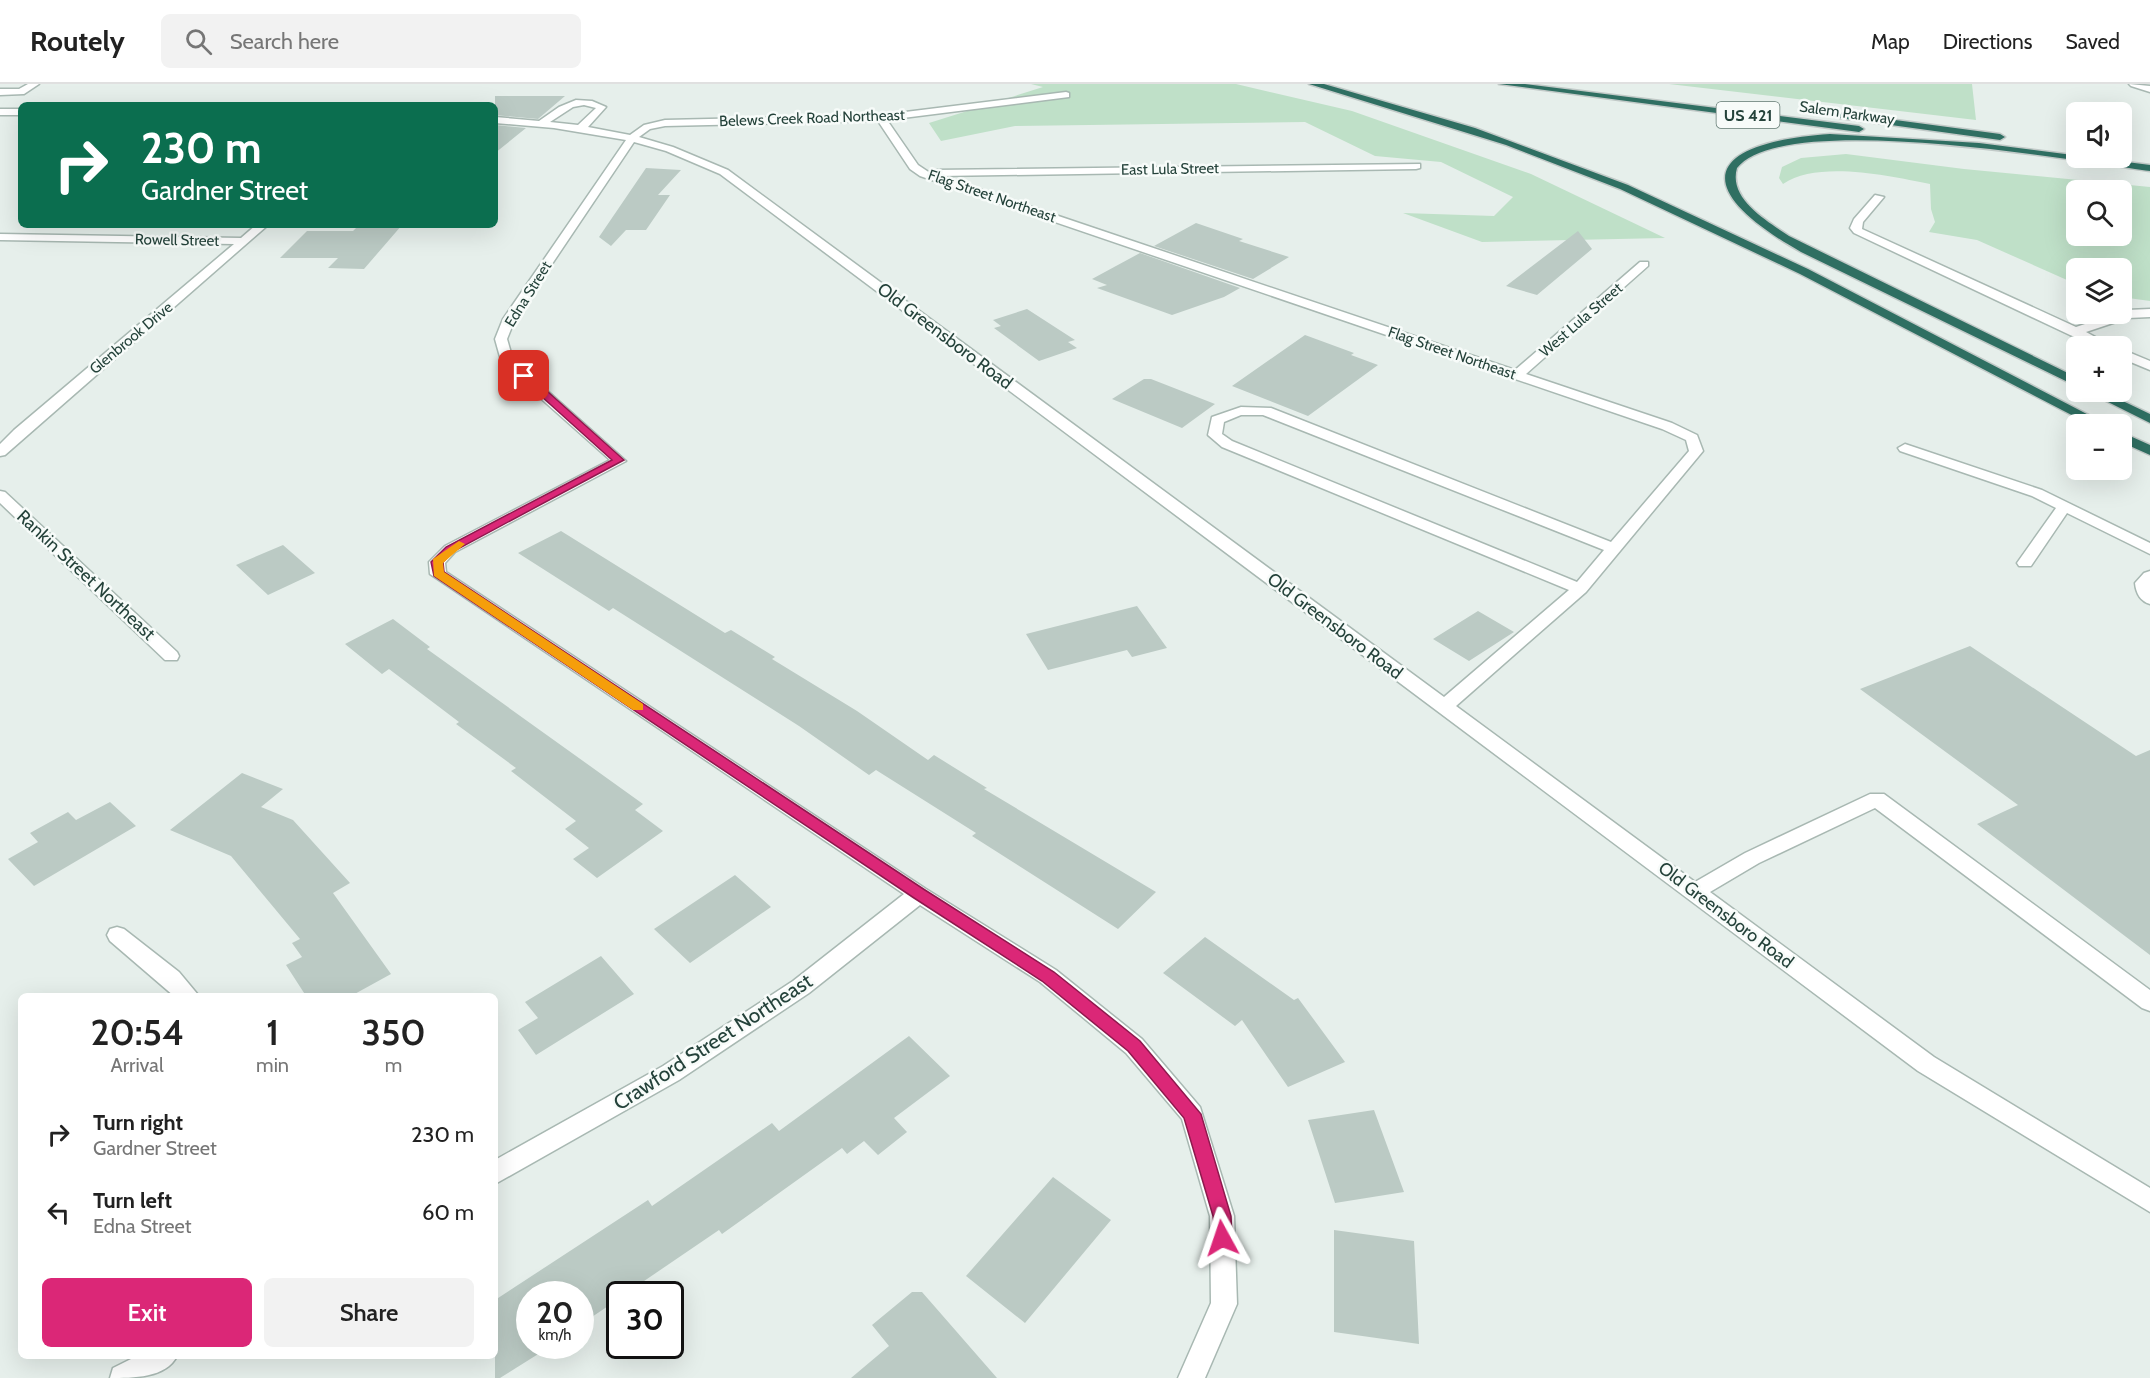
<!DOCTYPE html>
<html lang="en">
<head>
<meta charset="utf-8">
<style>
  :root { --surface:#fff; --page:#f2f2f2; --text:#222; --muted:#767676; --line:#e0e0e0; --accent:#db2777 }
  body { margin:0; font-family:Cabin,sans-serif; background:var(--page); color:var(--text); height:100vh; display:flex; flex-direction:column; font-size:22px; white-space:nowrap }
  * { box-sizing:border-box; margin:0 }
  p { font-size:20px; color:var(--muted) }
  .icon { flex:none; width:33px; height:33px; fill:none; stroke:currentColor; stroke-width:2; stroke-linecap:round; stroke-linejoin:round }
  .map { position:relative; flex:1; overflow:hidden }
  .side { position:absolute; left:18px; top:909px; width:480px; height:366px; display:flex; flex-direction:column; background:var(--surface); border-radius:9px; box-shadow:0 6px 24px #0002 }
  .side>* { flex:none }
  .guide { position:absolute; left:18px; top:18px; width:480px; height:126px; border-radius:9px; box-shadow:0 6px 24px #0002; background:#0b6e4f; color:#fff; overflow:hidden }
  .buttons { position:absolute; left:2066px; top:18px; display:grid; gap:12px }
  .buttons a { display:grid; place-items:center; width:66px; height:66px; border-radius:9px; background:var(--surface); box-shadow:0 6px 24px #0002; font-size:30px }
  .speed { position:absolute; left:516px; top:1197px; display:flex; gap:12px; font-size:30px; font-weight:700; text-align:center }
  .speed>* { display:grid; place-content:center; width:78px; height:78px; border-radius:50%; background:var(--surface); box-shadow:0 6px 24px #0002; line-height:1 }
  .speed small { font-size:15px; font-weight:400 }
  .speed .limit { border:3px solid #111; border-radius:9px; background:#fff; color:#111 }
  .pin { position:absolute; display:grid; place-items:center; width:51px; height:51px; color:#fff; margin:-26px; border-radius:12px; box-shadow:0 3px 9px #0006 }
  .me { position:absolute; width:66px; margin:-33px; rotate:355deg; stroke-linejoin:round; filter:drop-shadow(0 0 4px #0008) }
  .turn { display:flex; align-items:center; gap:21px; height:126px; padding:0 24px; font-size:27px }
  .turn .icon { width:78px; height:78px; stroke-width:2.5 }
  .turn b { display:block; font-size:42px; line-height:51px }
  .eta { display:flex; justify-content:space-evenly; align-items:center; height:102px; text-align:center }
  .eta b { font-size:36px; font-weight:600; line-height:42px }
  .cta { display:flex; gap:12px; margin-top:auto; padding:12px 24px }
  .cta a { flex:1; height:69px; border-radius:9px; background:var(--accent); color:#fff; font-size:24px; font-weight:600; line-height:69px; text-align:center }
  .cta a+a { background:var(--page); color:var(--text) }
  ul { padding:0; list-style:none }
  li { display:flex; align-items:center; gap:18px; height:78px; padding:0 24px }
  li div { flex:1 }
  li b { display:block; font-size:22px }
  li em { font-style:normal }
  header { display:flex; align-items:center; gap:36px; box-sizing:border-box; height:84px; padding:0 30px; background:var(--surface); border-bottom:2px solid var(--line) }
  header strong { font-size:28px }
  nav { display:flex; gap:33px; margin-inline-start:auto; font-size:21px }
  .search { width:420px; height:54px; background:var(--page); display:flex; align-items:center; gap:15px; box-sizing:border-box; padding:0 21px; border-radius:9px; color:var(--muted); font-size:22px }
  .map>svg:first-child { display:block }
  .green { fill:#bfe0c8; fill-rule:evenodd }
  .building { fill:#bbcac4 }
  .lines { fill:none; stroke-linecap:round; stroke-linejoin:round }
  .minor-casing { stroke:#a8b8b2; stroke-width:3 }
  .highway-casing { stroke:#c2cac8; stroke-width:3 }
  .minor { fill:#fff; fill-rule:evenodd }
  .highway { fill:#2f6f62; fill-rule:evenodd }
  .route { fill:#db2777; stroke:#8e194d; stroke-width:1.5 }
  .slow { fill:#f59e0b }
  .labels { text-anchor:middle; stroke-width:5; stroke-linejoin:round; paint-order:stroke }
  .far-street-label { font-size:15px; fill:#24423a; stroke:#f7fbf9 }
  .shield { fill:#f7fbf9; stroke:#637a73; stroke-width:1.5 }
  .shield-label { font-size:16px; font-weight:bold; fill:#24423a }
  .street-label { font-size:18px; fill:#24423a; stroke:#f7fbf9 }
  .near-street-label { font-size:21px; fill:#24423a; stroke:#f7fbf9 }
</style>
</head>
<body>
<header>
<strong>Routely</strong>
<div class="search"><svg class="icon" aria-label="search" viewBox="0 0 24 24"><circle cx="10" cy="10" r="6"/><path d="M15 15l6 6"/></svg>Search here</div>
<nav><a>Map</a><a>Directions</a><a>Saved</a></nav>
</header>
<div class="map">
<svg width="2150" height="1294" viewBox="0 0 2150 1294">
  <rect width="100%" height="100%" fill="#e6efeb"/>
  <!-- green -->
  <path class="green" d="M1031 0H1236L1352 27 1531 90 1665 154 1482 158 1403 129 1494 132 1513 113 1441 78 1375 72 1305 38 1015 42 941 57 929 39 1043 3Z
    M1669 0H1972L1976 36Z
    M1846 70 1964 85 2150 103V217L2121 213V184H2076V200L1977 156 1929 148 1935 138 1931 125 1930 100C1889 92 1818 76 1783 100L1779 94 1782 83 1801 74ZM2076 106H2121V152H2076Z"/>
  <!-- building -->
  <path class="building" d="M495 12H565L538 35 495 31Z
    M495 41 526 44 495 69Z
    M646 84 681 86 658 111H670L646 146H626L611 162 599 153Z
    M1196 139 1243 155 1239 157 1289 173 1253 195 1154 162Z
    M359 141H402L364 185 328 184 338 174H280L307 147H353Z
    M1578 147 1592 165 1537 211 1506 202Z
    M1140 169 1240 204 1224 213 1172 231 1097 204 1107 201 1092 195Z
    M1027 225 1075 256 1068 258 1077 264 1039 277 994 244 1001 242 993 236Z
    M1305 251 1354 269 1351 271 1378 281 1308 332 1232 302Z
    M1144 295H1151L1215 320 1182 344 1112 315Z
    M561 447 725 549 731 546 775 573 772 575 857 627 928 676 934 671 987 704 984 705 1156 808 1118 845 972 752 976 749 876 686 869 691 799 642 613 524 609 527 518 469Z
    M283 461 315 489 268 511 236 481Z
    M1137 522 1167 564 1132 573 1127 566 1048 586 1026 550Z
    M1478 527 1514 548 1469 577 1433 555Z
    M393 535 430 563 427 565 643 720 635 726 663 747 597 794 573 775 589 764 565 745 576 737 511 687 516 684 456 640 459 638 389 585 382 590 345 560Z
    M1970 562 2136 672 2150 666V871L1977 740 2018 721 1860 605Z
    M242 689 283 705 261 723 293 736 350 799 333 809 391 890 351 912H306L286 881 302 873 292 859 300 855 231 772 170 746Z
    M110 718 136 742 34 802 8 775 38 758 30 749 68 728 76 736Z
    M735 791 771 823 690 879 654 845Z
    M1205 853 1294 916 1298 914 1345 978 1288 1003 1242 936 1235 942 1163 889Z
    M601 872 634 910 536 971 518 946 538 934 525 918Z
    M909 952 950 992 894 1034 907 1048 878 1071 864 1057 847 1070 842 1064 722 1150 719 1146 625 1210H620V1214L580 1241V1210H530V1262H551L500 1294H495V1216L648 1116 652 1122 772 1039 779 1047Z
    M1374 1026 1404 1108 1335 1119 1308 1036Z
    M1053 1093 1111 1136 1025 1239 966 1192Z
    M1334 1146 1414 1157 1419 1260 1334 1248Z
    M912 1208H922L997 1294H851L889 1262 872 1241Z"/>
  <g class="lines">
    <defs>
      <path id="minor" d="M28 0H39L24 10 0 11V5H19Z
        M2129 0 2150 2V8L2131 2Z
        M1066 8 1069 9V13L887 36 918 81 930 89 935 86 1420 80V84L1416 85 940 92 1515 286 1640 178H1648V182L1526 290 1672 339 1697 351 1703 367 1586 508 1456 622 1695 798 1745 769 1870 710H1884L2150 906V927L2142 924 1875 724 1759 779 1710 808 1934 973 2150 1104V1128L1918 987 720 90 666 67 634 58 515 235 507 255 513 276 626 377 455 468 445 479 446 488 926 805 1056 886 1142 955 1200 1023 1234 1132 1237 1220 1205 1294H1178L1211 1219 1210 1132 1182 1035 1126 969 1040 898 920 821 809 909 679 996 495 1100V1076L663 982 793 897 904 810 430 490 429 478 445 462 610 376 502 280 495 255 503 235 626 56 554 44 495 39V33L539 37 559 23 576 16 592 17 606 23 588 43 630 51 644 41 665 36 881 31ZM584 21 596 24 578 41 550 38 573 23ZM878 37 910 85 920 92 1662 345 1686 356 1689 367 1611 458 1271 324 1241 323 1212 333 1208 351 1222 363 1569 506 1444 613 728 86 673 63 639 53 650 45 665 42ZM1241 331H1263L1604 466 1577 498 1232 357 1222 350 1224 338Z
        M0 25H21V31H0Z
        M1875 111 1884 113 1863 138 1862 145 2076 243 2127 226 2150 225V233L2128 234 2086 248 2112 262H2097L2070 251 1854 149 1850 144 1854 135Z
        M256 141H268L5 371 0 372V360L14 346 234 160 0 156V150L241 154Z
        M2121 265 2150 277V286L2121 274Z
        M1905 360 2042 406 2150 459V470L2067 429 2031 482H2019L2017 479 2056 424 2032 412 1900 367 1898 364Z
        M0 407 5 408 177 568 179 572 177 576H165L0 419Z
        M2150 487V520C2140 517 2136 509 2135 499L2144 489Z
        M117 843 124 845 179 888 199 912H174L110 857 107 851 110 845Z
        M137 1272H177C166 1294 133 1294 110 1294L113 1284Z"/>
      <path id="highway" d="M1309 0H1324L1475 44 1628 101 1808 185 2106 340H2089L1800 190 1620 105 1506 61Z
        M1499 0H1525L1859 42 1864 45 1859 48Z
        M1843 29 2000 50 2005 53 2000 56 1840 34V30Z
        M1830 50 1979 59 2150 81V87C2076 77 1783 25 1737 84 1728 115 1767 137 1789 152L2076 293V302L1801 168C1688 104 1704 59 1830 50Z
        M2088 308H2104L2150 330V339Z
        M2121 348 2150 361V371L2121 358Z"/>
    </defs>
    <!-- minor casing -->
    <use href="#minor" class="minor-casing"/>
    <!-- highway casing -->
    <use href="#highway" class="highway-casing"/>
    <!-- minor -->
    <use href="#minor" class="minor"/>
    <!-- highway -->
    <use href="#highway" class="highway"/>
  </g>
  <!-- route -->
  <path class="route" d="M521 290H528L624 376 454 467 443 478 444 488 925 806 1054 888 1140 957 1201 1030 1231 1132 1232 1154 1229 1160 1222 1163 1216 1160 1213 1132 1184 1034 1128 967 1042 897 914 814 434 492 431 478 446 463 612 376 521 294Z"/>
  <!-- slow -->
  <path class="slow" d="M459 457 465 460 443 479 444 488 643 620V626H633L434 492 433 475Z"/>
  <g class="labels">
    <!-- far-street labels -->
    <g class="far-street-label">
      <text transform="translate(1847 29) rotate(8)" y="5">Salem Parkway</text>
      <text transform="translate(812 34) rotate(-2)" y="5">Belews Creek Road Northeast</text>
      <text transform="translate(1170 85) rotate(-1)" y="5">East Lula Street</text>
      <text transform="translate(992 112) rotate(19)" y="5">Flag Street Northeast</text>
      <text transform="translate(177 156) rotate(1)" y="5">Rowell Street</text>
      <text transform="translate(528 210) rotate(-58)" y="5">Edna Street</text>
      <text transform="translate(1581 236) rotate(-41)" y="5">West Lula Street</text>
      <text transform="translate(131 254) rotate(-40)" y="5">Glenbrook Drive</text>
      <text transform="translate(1452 269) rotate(19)" y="5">Flag Street Northeast</text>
    </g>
    <!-- shield labels -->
    <rect class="shield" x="1716.5" y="18" width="63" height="26" rx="4.5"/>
    <g class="shield-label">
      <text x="1748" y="37">US 421</text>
    </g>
    <!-- street labels -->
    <g class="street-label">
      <text transform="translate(945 252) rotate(37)" y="6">Old Greensboro Road</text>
      <text transform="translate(86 491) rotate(43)" y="6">Rankin Street Northeast</text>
      <text transform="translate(1335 542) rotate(37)" y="6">Old Greensboro Road</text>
      <text transform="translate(1726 831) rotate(37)" y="6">Old Greensboro Road</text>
    </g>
    <!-- near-street labels -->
    <g class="near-street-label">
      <text transform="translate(713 958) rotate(-33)" y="7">Crawford Street Northeast</text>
    </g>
  </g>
</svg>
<div class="buttons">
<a><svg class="icon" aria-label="sound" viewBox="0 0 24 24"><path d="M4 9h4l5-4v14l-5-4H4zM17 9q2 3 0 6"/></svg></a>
<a><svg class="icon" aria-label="search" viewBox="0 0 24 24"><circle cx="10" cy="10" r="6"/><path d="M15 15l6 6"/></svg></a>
<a><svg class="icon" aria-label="layers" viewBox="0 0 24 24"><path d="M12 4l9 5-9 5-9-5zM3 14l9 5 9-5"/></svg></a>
<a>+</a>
<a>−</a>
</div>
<div class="speed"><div>20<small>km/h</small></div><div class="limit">30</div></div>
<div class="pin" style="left:524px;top:292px;background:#d93025"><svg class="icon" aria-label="arrive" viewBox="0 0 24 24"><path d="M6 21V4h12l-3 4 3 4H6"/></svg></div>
<svg class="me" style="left:1222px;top:1154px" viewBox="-20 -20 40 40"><path d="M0-17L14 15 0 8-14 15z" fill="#db2777" stroke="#fff" stroke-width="4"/></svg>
<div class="guide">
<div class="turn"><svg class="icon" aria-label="right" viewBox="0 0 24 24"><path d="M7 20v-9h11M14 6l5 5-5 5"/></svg><div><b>230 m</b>Gardner Street</div></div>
</div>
<section class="side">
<div class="eta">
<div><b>20:54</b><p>Arrival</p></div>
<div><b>1</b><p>min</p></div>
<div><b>350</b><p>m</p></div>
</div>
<ul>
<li><svg class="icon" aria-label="right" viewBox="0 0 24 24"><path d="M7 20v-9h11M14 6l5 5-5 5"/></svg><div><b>Turn right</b><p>Gardner Street</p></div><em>230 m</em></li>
<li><svg class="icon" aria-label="left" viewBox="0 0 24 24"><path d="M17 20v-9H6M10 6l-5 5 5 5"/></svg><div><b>Turn left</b><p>Edna Street</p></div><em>60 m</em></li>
</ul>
<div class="cta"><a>Exit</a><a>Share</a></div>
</section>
</div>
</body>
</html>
